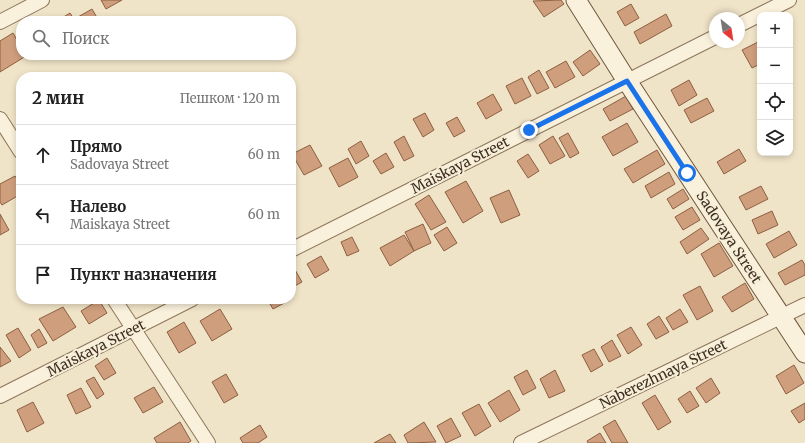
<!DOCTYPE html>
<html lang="ru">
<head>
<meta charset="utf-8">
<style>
	body { margin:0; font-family:Merriweather,serif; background:#f2f2f2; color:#222 }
	.controls { position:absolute; right:12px; top:12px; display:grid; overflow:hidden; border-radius:8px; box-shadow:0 2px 6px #0003 }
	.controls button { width:36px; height:36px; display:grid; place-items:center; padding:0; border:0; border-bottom:1px solid #e0e0e0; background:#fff; color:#222; font:20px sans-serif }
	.compass { position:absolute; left:709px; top:12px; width:36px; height:36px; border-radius:50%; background:#fff; box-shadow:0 2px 6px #0003; rotate:150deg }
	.stop { position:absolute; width:12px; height:12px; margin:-9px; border:3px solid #1a73e8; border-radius:50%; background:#fff }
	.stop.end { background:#1a73e8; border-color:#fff; box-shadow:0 1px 4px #0008 }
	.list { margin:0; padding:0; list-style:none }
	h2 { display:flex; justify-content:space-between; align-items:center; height:52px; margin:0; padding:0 16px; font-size:17px }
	h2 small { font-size:13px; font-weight:400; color:#767676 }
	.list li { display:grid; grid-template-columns:26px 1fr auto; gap:12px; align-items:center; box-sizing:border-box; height:60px; padding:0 16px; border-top:1px solid #e0e0e0 }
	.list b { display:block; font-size:15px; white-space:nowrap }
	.list p { margin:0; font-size:13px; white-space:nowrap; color:#767676 }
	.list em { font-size:13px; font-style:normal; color:#767676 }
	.icon { flex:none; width:22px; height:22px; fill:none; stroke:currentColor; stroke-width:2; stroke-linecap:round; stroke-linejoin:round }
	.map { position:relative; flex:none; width:805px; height:443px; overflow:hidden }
	.search { position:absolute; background:#fff; box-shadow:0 2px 6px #0003; left:16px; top:16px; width:280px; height:44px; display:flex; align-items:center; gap:10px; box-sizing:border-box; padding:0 14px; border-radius:16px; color:#767676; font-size:15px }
	.panel { position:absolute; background:#fff; box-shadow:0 2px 6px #0003; left:16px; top:72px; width:280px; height:232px; border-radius:16px }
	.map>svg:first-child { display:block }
</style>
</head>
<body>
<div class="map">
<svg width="805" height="443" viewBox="0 0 805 443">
	<rect width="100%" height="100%" fill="#f0e4c8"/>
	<path fill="#cf9f7d" stroke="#8d5f41" d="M101,0H122L106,9Z
		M561,0L564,4L544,17L533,1Z
		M631,4L639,18L625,26L617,12Z
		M92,9L99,21H80L78,17Z
		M70,13L75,21H57Z
		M666,14L672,26L640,44L634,32Z
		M13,33L21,47V55L26,56L0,72V41Z
		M760,41V64L752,68L742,50Z
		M590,50L600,64L583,76L573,62Z
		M566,61L575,77L555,88L546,72Z
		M539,70L549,88L537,94L528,77Z
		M522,78L531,96L515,104L506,86Z
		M689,80L697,95L679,106L671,90Z
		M493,94L502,110L486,119L477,103Z
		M626,96L633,109L610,121L603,109Z
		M707,98L714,111L691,123L684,110Z
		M425,113L434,130L423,137L413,119Z
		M457,117L465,131L454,137L446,123Z
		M627,123L638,142L613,156L602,137Z
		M568,133L579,153L570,158L559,138Z
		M404,136L414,156L404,161L394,142Z
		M553,136L565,156L550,164L539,145Z
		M361,141L369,156L356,164L348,149Z
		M310,145L322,166L304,175L292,154Z
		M739,149L746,161L724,174L717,162Z
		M657,150L665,164L633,183L624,169Z
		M386,153L394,167L381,174L373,161Z
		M528,154L539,171L528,178L517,161Z
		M348,158L358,177L339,187L329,168Z
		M669,172L675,184L651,198L645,186Z
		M15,176L21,186V194L2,205L0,202V184Z
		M466,181L483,211L463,223L445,192Z
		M761,186L768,199L746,210L739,197Z
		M683,189L689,199L673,209L667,199Z
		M509,190L520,215L501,223L490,198Z
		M429,195L446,222L431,230L415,204Z
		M692,207L700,220L683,230L675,217Z
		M772,211L778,225L758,234L752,220Z
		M0,214L9,230L0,235Z
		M423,224L431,243L414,251L405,232Z
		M447,227L457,243L444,251L434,235Z
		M701,228L709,239L687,254L680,242Z
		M789,231L797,245L774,258L766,244Z
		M404,235L414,251L390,266L380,248Z
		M352,237L359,251L347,256L341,242Z
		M719,243L733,266L714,277L701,254Z
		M321,256L329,270L315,278L307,264Z
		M802,260L805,265V275L785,285L778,273Z
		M294,268L302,282L291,288V270Z
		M745,283L754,299L732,312L722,297Z
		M700,286L713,311L697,320L683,295Z
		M267,299H290V300L273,309Z
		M99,300L107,313L89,324L81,311Z
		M63,307L76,327L53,341L39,319Z
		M220,309L232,329L212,341L200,321Z
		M680,309L688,322L673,330L666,318Z
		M659,316L669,332L656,339L647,324Z
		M184,322L196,343L179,353L167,332Z
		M631,327L642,345L628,354L617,335Z
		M18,328L31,350L19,358L6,335Z
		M39,329L47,343L38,348L31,335Z
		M612,340L621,356L609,362L601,347Z
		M0,347L11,361L0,367Z
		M594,349L603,365L591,372L582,355Z
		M107,358L116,373L104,380L95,366Z
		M794,365L804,383L786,394L776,376Z
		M527,370L536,388L523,395L514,377Z
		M555,370L565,391L549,398L540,379Z
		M226,374L238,395L224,403L212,382Z
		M94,377L104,394L97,399L86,381Z
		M711,378L720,393L706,403L696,388Z
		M154,387L163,402L143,413L134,398Z
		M81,388L91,407L76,414L67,395Z
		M509,390L520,410L500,422L488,403Z
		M690,391L699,406L687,413L678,399Z
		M655,395L671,422L658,430L642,403Z
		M33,402L44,423L27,432L17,410Z
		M805,403V419L799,423L791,411Z
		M479,404L491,426L475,436L462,413Z
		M451,418L461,436L446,443L437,426Z
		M615,420L628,443H612L603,427Z
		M180,422L191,441L188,443H157L154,438Z
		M424,422L436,442L408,443L404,435Z
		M260,425L267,437L258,443H243L240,438Z
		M600,433L606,443H588L587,441Z
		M390,434L396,443H374Z"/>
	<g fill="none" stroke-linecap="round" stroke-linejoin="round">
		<g stroke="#8d765c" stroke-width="16">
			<path id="street" d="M0,22L42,0
				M739,25L789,0
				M0,119L21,152
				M291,250L715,37
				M114,299L208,443
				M0,396L192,299
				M521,443L805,305"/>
		</g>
		<g stroke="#6f573f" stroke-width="21">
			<path id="secondary" d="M576,0L627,81L805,353"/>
		</g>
		<use href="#street" stroke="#faf1dc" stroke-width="14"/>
		<use href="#secondary" stroke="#faf1dc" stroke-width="19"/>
	</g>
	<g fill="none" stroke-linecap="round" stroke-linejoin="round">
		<path stroke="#1a73e8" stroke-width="5" d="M529,130L627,81L687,173"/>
	</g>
	<g text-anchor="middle" stroke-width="4" stroke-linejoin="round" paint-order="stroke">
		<g font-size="14" fill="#3d2e20" stroke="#f7eed8">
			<text transform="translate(460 165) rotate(-27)" y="5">Maiskaya Street</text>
			<text transform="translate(729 237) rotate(57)" y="5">Sadovaya Street</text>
			<text transform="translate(96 348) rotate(-27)" y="5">Maiskaya Street</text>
			<text transform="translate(663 374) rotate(-26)" y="5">Naberezhnaya Street</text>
		</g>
	</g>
</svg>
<div class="controls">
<button>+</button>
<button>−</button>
<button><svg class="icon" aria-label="locate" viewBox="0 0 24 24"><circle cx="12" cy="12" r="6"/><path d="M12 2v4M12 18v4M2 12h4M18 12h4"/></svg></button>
<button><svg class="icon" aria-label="layers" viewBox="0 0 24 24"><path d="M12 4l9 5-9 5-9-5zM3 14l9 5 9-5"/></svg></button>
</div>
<svg class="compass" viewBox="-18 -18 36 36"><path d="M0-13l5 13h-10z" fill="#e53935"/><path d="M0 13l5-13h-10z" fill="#767676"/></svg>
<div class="stop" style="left:687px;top:173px"></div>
<div class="stop end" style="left:529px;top:130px"></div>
<div class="search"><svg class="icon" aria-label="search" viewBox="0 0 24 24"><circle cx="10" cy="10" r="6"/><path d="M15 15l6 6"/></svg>Поиск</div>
<section class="panel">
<h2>2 мин<small>Пешком · 120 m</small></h2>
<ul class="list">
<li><svg class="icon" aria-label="ahead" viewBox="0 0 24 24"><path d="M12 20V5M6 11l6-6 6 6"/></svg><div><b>Прямо</b><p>Sadovaya Street</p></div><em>60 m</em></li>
<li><svg class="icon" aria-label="left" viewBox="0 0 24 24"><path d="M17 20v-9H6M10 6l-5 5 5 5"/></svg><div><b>Налево</b><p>Maiskaya Street</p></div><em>60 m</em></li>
<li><svg class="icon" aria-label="arrive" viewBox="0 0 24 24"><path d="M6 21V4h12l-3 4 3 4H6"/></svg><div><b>Пункт назначения</b></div></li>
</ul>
</section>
</div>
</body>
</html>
